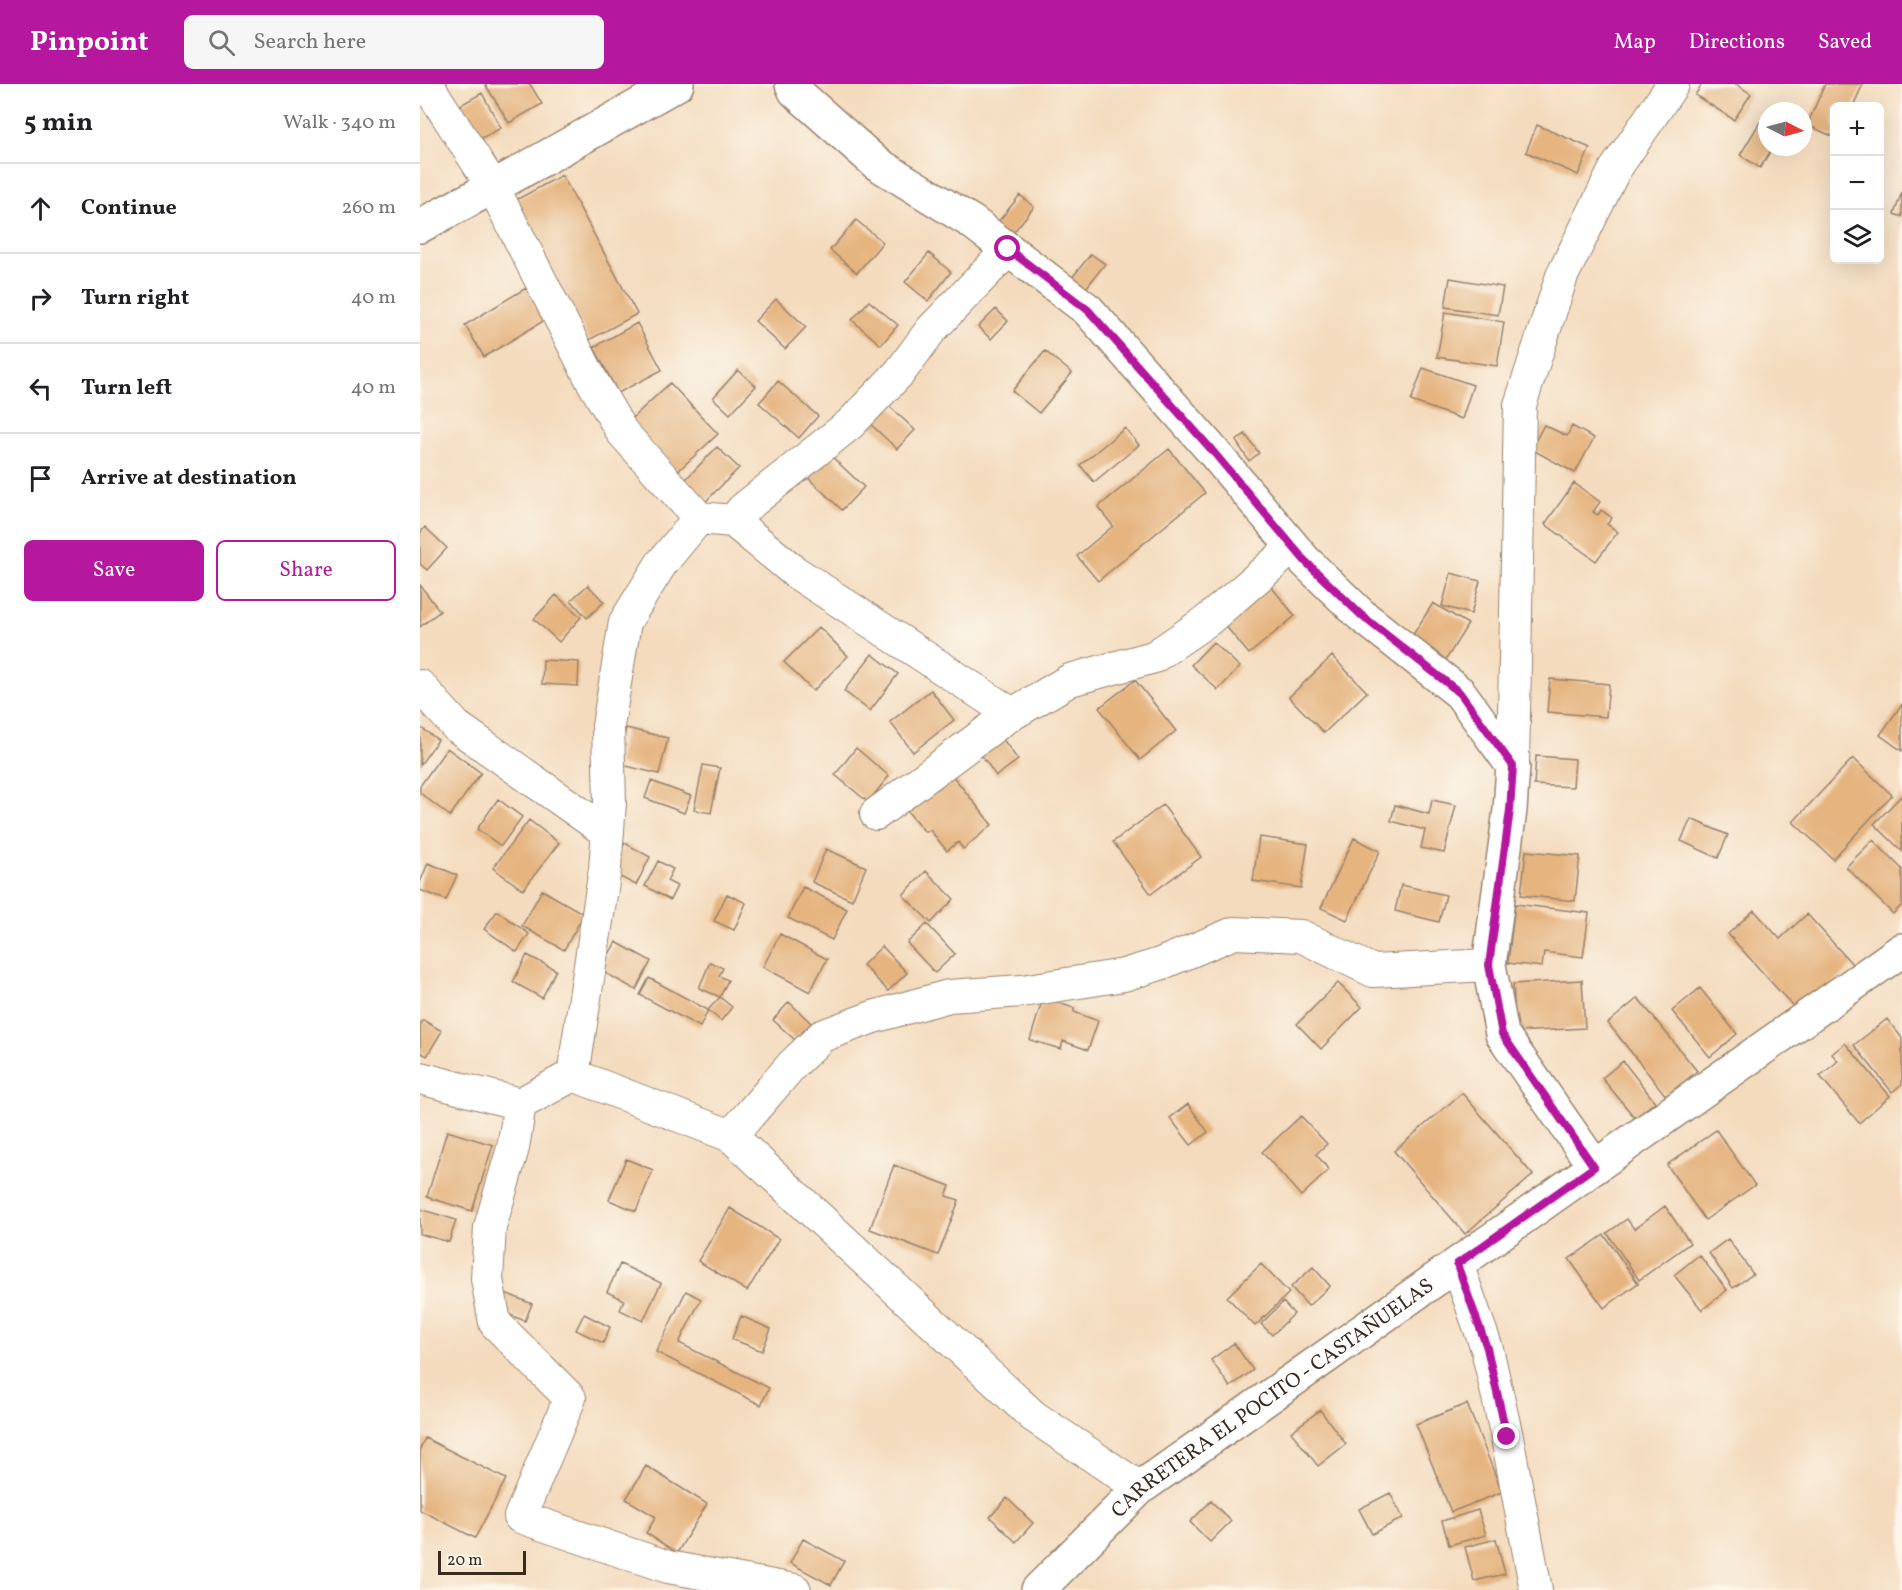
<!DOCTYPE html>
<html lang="en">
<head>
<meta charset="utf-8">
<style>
	body { margin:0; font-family:Vollkorn,serif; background:#f6f6f6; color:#202124 }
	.controls { position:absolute; right:18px; top:18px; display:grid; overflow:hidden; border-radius:9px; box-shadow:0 6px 24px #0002 }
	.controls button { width:54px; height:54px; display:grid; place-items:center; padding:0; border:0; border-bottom:2px solid #e0e0e0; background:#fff; color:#202124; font:30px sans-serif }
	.compass { position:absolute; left:1338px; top:18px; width:54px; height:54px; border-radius:50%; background:#fff; box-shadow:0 6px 24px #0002; rotate:96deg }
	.scale { position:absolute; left:18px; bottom:15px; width:88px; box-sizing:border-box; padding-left:6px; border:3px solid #3b2a1e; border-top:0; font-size:16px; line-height:21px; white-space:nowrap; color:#3b2a1e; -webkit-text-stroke:4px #fbf7ec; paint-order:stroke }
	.stop { position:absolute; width:18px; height:18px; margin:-14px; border:4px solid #b5179e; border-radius:50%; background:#fff }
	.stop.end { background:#b5179e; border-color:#fff; box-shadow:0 2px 6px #0008 }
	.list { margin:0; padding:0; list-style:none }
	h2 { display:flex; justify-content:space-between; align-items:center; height:78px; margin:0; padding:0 24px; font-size:26px }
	h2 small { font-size:20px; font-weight:400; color:#757577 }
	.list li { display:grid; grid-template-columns:39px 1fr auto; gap:18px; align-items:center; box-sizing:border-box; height:90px; padding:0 24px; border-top:2px solid #e0e0e0 }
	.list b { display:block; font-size:22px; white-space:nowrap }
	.list em { font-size:20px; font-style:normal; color:#757577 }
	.actions { display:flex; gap:12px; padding:18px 24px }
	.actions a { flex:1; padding:14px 0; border:2px solid #b5179e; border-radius:9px; text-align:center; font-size:21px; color:#b5179e }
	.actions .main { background:#b5179e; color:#fff }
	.icon { flex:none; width:33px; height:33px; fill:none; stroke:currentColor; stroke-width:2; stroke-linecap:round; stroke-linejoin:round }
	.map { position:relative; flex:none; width:1482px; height:1506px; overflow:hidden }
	header { display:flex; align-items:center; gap:36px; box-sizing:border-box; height:84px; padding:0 30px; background:#b5179e; color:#fff }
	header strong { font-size:28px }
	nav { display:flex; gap:33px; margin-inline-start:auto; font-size:21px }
	.search { width:420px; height:54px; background:#f6f6f6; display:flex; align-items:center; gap:15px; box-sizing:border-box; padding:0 21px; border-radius:9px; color:#757577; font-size:22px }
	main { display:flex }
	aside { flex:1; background:#fff }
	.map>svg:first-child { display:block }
</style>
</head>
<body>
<header>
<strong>Pinpoint</strong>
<div class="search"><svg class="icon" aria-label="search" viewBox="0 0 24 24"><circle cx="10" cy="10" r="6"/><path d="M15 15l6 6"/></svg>Search here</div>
<nav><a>Map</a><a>Directions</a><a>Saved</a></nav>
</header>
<main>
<aside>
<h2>5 min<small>Walk · 340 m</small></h2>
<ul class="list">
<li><svg class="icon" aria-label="ahead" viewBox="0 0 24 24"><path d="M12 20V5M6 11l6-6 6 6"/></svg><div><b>Continue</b></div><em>260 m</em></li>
<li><svg class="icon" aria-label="right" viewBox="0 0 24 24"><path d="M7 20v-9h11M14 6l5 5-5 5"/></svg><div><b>Turn right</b></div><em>40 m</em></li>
<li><svg class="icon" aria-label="left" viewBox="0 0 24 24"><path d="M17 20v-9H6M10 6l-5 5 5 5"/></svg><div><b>Turn left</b></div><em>40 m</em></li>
<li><svg class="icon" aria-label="arrive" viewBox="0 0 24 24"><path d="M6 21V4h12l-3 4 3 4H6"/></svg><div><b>Arrive at destination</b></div></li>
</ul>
<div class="actions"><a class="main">Save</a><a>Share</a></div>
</aside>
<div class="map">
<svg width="1482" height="1506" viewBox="0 0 1482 1506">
	<rect width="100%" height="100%" fill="#fbf7ec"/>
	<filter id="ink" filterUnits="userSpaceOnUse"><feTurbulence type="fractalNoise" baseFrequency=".0167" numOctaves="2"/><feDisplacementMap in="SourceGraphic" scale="12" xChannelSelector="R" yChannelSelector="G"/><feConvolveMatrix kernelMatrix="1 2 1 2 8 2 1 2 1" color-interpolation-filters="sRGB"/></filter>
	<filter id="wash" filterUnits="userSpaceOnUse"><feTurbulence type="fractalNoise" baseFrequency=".008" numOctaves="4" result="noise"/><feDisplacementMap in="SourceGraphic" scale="24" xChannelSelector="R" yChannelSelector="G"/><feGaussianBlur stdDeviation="1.35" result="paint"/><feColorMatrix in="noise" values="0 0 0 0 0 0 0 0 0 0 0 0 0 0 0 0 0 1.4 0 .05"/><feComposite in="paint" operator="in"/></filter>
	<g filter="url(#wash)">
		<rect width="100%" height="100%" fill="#f4dbbe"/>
		<g id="blocks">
			<path fill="#e5b47f" d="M65,0H110L122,20L89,39Z
				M1282,0H1316L1331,10L1314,36L1275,11Z
				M1405,0H1443L1433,22H1414V53L1387,41Z
				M62,9L81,44L56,57L37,23Z
				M1340,38L1347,43V63H1353L1340,84L1320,71Z
				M1117,41L1170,64L1158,91L1106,68Z
				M142,91L217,230L169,256L94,117Z
				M1482,108V133L1474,130Z
				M600,111L614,123L588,155L574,143Z
				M436,136L463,158L437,189L410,166Z
				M509,169L531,188L508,217L485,198Z
				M671,170L685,180L660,212L646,201Z
				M1030,194L1083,203L1078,231L1025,223Z
				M106,204L125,236L64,273L45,241Z
				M356,215L386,243L365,265L335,237Z
				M449,217L478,241L461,261L432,236Z
				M576,225L588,237L571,255L558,243Z
				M1025,228L1084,238L1077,282L1017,273Z
				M217,239L242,286L198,309L174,263Z
				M625,267L652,289L619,329L592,307Z
				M1003,284L1053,301L1042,335L991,317Z
				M318,286L336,302L310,330L293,314Z
				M358,297L398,332L379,354L339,319Z
				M250,299L298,350L257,388L210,336Z
				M464,317L495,346L477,365L446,336Z
				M1124,341L1147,352L1152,342L1174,354L1155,389L1111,365Z
				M705,344L719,361L674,398L660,381Z
				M825,350L839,369L829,377L816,357Z
				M297,363L319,384L283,420L262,399Z
				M749,365L785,409L678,497L657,472L693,442L678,423Z
				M409,370L444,403L422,426L387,393Z
				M1154,399L1180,418L1173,428L1178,431L1181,426L1192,434L1187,440L1198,448L1176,477L1125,440Z
				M5,443L27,464L7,486L0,480V449Z
				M1031,489L1060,497L1051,530L1022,522Z
				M845,495L875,532L829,570L799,534Z
				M0,501L20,527L0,543Z
				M168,501L184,518L167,534L151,516Z
				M136,511L161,533L139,558L114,535Z
				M1013,519L1048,540L1024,579L989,557Z
				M399,543L428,572L393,607L364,578Z
				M793,558L820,583L798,606L771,581Z
				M452,570L478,590L450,627L424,607Z
				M912,572L947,608L904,649L869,613Z
				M123,576L159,578L158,602L122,600Z
				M1130,595L1189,600L1186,633L1127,628Z
				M715,596L756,647L720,676L679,624Z
				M511,606L534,636L493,668L470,638Z
				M1482,620V667L1460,651Z
				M0,643L18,656L0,681Z
				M206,644L248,654L239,690L198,680Z
				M579,650L598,676L576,692L558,666Z
				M27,664L61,689L30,732L0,709V702Z
				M436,664L469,692L448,718L415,691Z
				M1116,672L1155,675L1153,703L1114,701Z
				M1433,674L1472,711L1413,775L1373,738Z
				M283,681L300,684L291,729L274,726Z
				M529,687L572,741L543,765L538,758L527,767L510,746L505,748L484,723Z
				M231,697L271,712L264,729L225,714Z
				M1482,711V767L1454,740Z
				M78,715L102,733L81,762L57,745Z
				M1012,716L1036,721L1024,769L1001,764L1005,746L971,737L975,721L1009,730Z
				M743,721L781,773L731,810L693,758Z
				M1271,735L1308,751L1298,774L1261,757Z
				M109,736L139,759L103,806L73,784Z
				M839,753L888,760L881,804L833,797Z
				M934,754L960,767L927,836L901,824Z
				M1453,756L1482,785V821L1473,830L1426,783Z
				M205,759L230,773L216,801L190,788Z
				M406,765L446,783L432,816L392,798Z
				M1106,767L1160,772L1155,817L1101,811Z
				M238,777L253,785L247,797L257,802L250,816L225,802Z
				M8,779L37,791L26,816L0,806V799Z
				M506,787L534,815L511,839L483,811Z
				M981,801L1026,811L1019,838L975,827Z
				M383,803L427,825L412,856L368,834Z
				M122,806L164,830L144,866L102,842Z
				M307,810L326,819L314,846L294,837Z
				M1095,820L1169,829L1163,873L1124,868L1122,883L1088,879Z
				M1334,826L1360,855L1387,830L1433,881L1380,930L1308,850Z
				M77,827L109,850L97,868L64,845Z
				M507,840L535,870L515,889L487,859Z
				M360,850L407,875L390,908L343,883Z
				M196,858L231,877L216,906L180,886Z
				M462,862L487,889L468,907L443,881Z
				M107,871L136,886L122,914L93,898Z
				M290,878L303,884L299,892L308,896L300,913L279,904Z
				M229,894L288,926L280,943L220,911Z
				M1162,896L1165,944L1096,948L1093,900Z
				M918,899L942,923L901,965L877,940Z
				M1280,904L1317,950L1290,973L1252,927Z
				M300,913L312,923L301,937L288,926Z
				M623,914L654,924V928L678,937L668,966L643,957L641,965L610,956Z
				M1218,914L1277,987L1246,1012L1188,939Z
				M369,918L391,939L375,956L353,936Z
				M1467,935L1482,954V1000L1472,1008L1434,961Z
				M3,936L22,947L7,972L0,968V941Z
				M1425,959L1470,1012L1439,1039L1400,992L1418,977L1412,970Z
				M1203,977L1235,1018L1215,1034L1182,994Z
				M1042,1009L1113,1091L1045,1150L974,1067Z
				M768,1020L788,1048L771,1061L750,1034Z
				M881,1032L907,1060L896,1070L909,1086L881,1112L842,1068Z
				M1296,1046L1335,1101L1285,1136L1247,1081Z
				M27,1047L73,1061L52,1127L7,1113Z
				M206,1075L233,1086L216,1127L189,1116Z
				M474,1081L530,1102L526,1112L539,1116L518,1171L450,1145Z
				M1245,1122L1270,1159L1219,1196L1187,1149L1207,1135L1214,1145Z
				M310,1124L359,1155L327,1207L278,1177Z
				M0,1125L36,1136L29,1158L0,1150Z
				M1184,1151L1218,1199L1184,1224L1149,1175Z
				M1308,1155L1333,1190L1313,1204L1289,1169Z
				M1279,1171L1307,1206L1282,1226L1254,1191Z
				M200,1180L241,1199L223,1237L200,1226L204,1216L187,1208Z
				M841,1180L869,1209L835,1242L807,1213Z
				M893,1183L910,1202L888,1222L871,1203Z
				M266,1207L281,1215L259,1259L349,1304L341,1321L236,1268Z
				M83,1208L112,1220L105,1237L76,1225Z
				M863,1218L874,1230L852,1251L841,1240Z
				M164,1230L190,1243L183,1259L156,1246Z
				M321,1232L351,1245L342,1267L312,1255Z
				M814,1259L833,1286L810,1303L791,1276Z
				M1047,1320L1082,1408L1031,1428L996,1340Z
				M900,1326L926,1360L898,1382L871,1348Z
				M5,1354L86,1395L55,1454L0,1426V1365Z
				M226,1382L287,1420L257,1469L226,1449L236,1433L206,1415Z
				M970,1409L983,1434L952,1450L939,1425Z
				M587,1414L613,1439L596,1458L570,1433Z
				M791,1417L811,1437L790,1458L770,1438Z
				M1058,1426L1066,1451L1029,1461L1022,1437Z
				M383,1455L424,1477L411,1501L370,1479Z
				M1076,1455L1085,1490L1054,1497L1045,1463Z"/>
		</g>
	</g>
	<g filter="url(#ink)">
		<use href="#blocks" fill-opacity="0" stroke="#98826e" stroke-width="1.5"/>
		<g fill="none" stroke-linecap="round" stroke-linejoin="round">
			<g stroke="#98826e" stroke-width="34">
				<path id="street" d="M7,0L73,103L171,295L202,348L279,434
					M588,166L511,246L480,288L430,340L323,425L313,437L375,488L592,630
					M0,602L36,642L188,749
					M1093,682L1100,321L1142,192L1194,87L1253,0
					M456,730L584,635L650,596L734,573L788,536L873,463
					M153,991L185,785L190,719L188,642L205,538L241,480L279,434L313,437
					M0,994L100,1020L153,991L311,1052L613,1332L720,1404
					M100,1020L93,1064L70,1143L67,1195L75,1239L150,1314L100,1433L248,1483L375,1506
					M311,1052L372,981L402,952L453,933L529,912L602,907L704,891L740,880L814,849L881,852L953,887L1069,881
					M1037,1180L1067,1265L1087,1353L1116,1506"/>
			</g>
			<g stroke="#98826e" stroke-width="36">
				<g id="secondary">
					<path d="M372,0L375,7L456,79L552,138L668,226L790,364L885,477L941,531L1040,609L1093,682L1090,726L1069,881L1082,950L1175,1083"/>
					<path d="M0,142L73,103L257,0"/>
					<path id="s1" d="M618,1506L720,1404L1482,866"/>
				</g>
			</g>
			<use href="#street" stroke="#fff" stroke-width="32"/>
			<use href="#secondary" stroke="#fff" stroke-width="33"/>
		</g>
	</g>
	<g fill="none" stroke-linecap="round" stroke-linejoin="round" filter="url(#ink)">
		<path stroke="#b5179e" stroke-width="8" d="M588,165L668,226L790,364L885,477L941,531L1040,609L1093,682L1090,726L1069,881L1082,950L1174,1083L1037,1180L1067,1264L1087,1353"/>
	</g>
	<g text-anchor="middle" stroke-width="5" stroke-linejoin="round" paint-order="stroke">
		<g font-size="21" fill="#3b2a1e" stroke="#fbf7ec">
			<text dy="7" stroke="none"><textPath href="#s1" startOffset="304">CARRETERA EL POCITO - CASTAÑUELAS</textPath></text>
		</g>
	</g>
</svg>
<div class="controls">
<button>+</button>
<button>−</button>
<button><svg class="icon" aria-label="layers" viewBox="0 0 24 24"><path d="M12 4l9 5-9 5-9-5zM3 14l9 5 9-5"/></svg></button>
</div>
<svg class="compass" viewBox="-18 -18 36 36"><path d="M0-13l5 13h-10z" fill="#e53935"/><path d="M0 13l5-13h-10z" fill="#757577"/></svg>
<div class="scale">20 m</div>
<div class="stop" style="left:588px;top:165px"></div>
<div class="stop end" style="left:1087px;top:1353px"></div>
</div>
</main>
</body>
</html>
